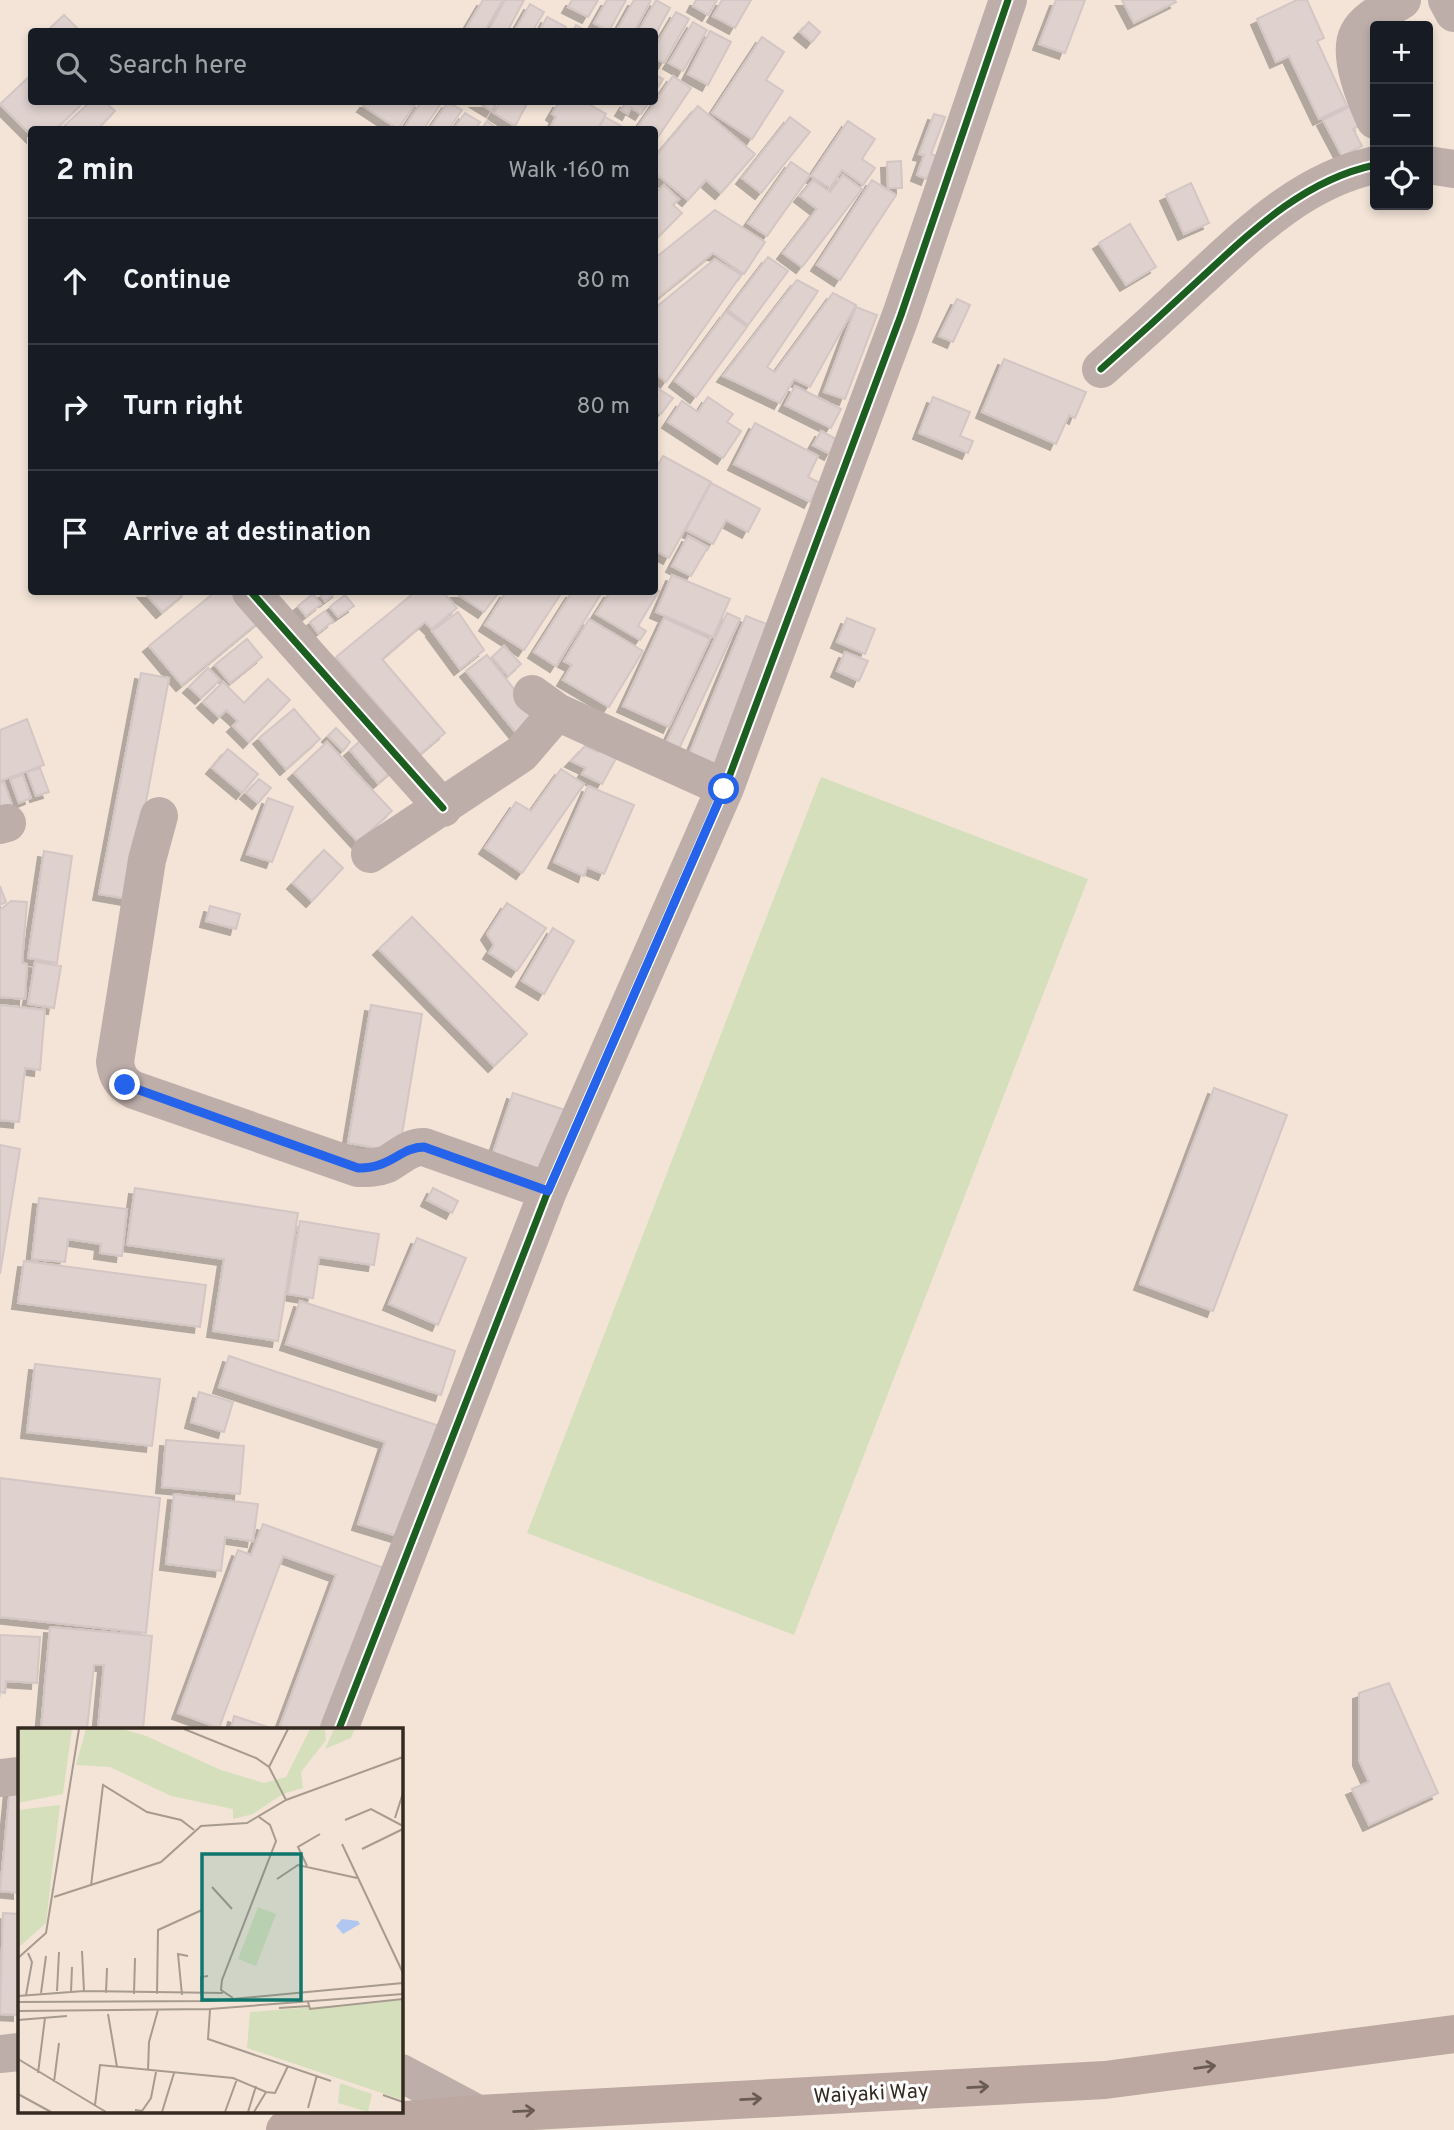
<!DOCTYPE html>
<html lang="en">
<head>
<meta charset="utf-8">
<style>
	body { margin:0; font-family:Overpass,sans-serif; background:#242831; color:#f1f3f6 }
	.controls { position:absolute; right:21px; top:21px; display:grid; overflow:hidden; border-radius:7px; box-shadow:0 4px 10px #0003 }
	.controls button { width:63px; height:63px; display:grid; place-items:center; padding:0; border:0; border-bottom:2px solid #363941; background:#171b24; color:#f1f3f6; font:35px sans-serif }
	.stop { position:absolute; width:21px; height:21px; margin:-16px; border:5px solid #2563eb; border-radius:50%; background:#fff }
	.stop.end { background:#2563eb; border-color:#fff; box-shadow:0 2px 7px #0008 }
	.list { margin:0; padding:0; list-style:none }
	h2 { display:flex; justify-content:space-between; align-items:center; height:91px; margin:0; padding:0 28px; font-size:30px }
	h2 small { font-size:23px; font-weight:400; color:#9ea1a6 }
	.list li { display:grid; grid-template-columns:46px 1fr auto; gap:21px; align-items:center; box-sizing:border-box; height:126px; padding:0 28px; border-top:2px solid #363941 }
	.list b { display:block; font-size:26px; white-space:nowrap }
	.list em { font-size:23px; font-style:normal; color:#9ea1a6 }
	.icon { flex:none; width:38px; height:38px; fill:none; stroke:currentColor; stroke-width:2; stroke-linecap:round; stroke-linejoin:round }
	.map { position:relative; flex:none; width:1454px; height:2130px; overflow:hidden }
	.search { position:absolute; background:#171b24; box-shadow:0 4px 10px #0003; left:28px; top:28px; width:630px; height:77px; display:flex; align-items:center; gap:18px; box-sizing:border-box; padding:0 24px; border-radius:7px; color:#9ea1a6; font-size:26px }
	.panel { position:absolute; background:#171b24; box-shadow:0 4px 10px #0003; left:28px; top:126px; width:630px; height:469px; border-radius:7px }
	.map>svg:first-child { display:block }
</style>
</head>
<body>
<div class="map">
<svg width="1454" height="2130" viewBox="0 0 1454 2130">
	<defs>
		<filter id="shadow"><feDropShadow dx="-6" dy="6" stdDeviation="0" flood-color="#0004"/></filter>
	</defs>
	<rect width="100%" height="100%" fill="#f3e4d7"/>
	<path fill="#d6dfbc" d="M821,777L1088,879L794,1635L527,1533Z"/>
	<path fill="#ded1ce" stroke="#d3c6c4" stroke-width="2" filter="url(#shadow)" d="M483,0H503L484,32H475L467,27Z
		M505,0H524L507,32H488Z
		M572,0H598L588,17L568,7Z
		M607,0H626L609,31L594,23Z
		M634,0H651L634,32H616Z
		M656,0L670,8L654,37V32H638Z
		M696,0H717L708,15L693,6Z
		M722,0H751L735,28L713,16Z
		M1056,0H1085L1065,53L1039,44Z
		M1122,0H1175L1176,2L1134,23Z
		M1297,0H1307L1324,38L1317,41L1347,106L1319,119L1289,56L1276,62L1257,19Z
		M530,4L544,12L532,32H514Z
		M676,12L689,19L664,63L654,58V49Z
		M64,15L81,32L47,31Z
		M547,17L566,27L563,32H539Z
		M693,22L707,30L683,71L669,63Z
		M809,22L820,32L812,42L800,32Z
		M576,25L588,32H572Z
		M710,31L731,42L708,85L688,74Z
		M762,37L784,52L766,80L783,91L752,139L712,113Z
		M32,74V102H84L55,130H32V136L0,104Z
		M654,74L663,79L654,93Z
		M673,76L691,88L656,140L654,130L638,127Z
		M90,102H105L115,111L97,130H70L65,125Z
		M366,102H417L398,129L363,106Z
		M421,102H442L423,130H403Z
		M448,102L462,110L448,130H429Z
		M477,102H497L492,111Z
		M500,102H528L515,126L494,113Z
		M559,102H585L606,114L597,130H549L556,117L552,114Z
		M626,102H649L641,114L631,108L628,114L621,110Z
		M698,106L755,154L721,193L706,180L688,200L654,172V158Z
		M1351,106L1361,125L1353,129L1362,146L1342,156L1323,120Z
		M465,113L480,122L475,130H453Z
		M934,114L945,117L931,154L936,156L927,179L917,175L924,155L919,154Z
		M605,117L621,126L619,130H598Z
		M790,117L810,132L761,193L742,178Z
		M487,121L499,130H481Z
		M848,121L875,139L862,159L875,168L863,185L842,170L830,188L811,176Z
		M901,161L902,188H888L887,162Z
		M791,162L810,175L767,236L748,223Z
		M843,175L862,189L802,267L783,253L817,209L800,196L813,180L830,192Z
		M872,180L896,195L840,280L817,265Z
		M1191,183L1209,223L1184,234L1166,195Z
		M664,185L679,199L673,205L682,213L658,237L654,233V195Z
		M715,210L765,242L744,274L713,253L654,301V259Z
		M1130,224L1156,267L1126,285L1099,243Z
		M768,257L788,271L748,325L728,310Z
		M715,259L741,275L666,382L654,372V309Z
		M797,280L818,291L767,367L775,372L833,293L856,305L810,387L794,379L780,403L723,376Z
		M957,299L970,305L953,342L939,336Z
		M856,307L877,315L845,399L824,392Z
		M726,312L747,327L696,397L675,381Z
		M1004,359L1086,392L1075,418L1069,415L1056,444L982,412Z
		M654,386L673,398L661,414L654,410Z
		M795,386L841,409L831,428L785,405Z
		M708,397L733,414L727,422L741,431L723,458L668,422L682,401L698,412Z
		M933,397L970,412L960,436L973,441L968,453L919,433Z
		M755,423L818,456L808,477L820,483L810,502L734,464Z
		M821,431L838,440L830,454L813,445Z
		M663,456L711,482L669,558L654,550V472Z
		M711,483L760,509L748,532L726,520L713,544L686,530Z
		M688,536L708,547L691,576L672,566Z
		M672,575L730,599L713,637L656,612Z
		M654,589L659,591L638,626L646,631L640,640L596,614L610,592H654Z
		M144,592H186L162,612Z
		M215,592H237L261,620L182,685L149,646Z
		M318,592H337L325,601Z
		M415,592H443L457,608L432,629L425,622L382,659L445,733L420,754L336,657Z
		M454,592H499L484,612Z
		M506,592H562L524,650L485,625Z
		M572,592H602L556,666L534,652Z
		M313,594L321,604L306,616L298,606Z
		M345,595L354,606L338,617L330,607Z
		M325,611L333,621L318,633L310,622Z
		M458,612L484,650L460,669L432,631Z
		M727,613L740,619L677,753L664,747Z
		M746,616L774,627L716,769L688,757Z
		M664,618L710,639L669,727L623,706Z
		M847,618L875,629L865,654L837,642Z
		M589,619L643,651L609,707L563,680L572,665L564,661Z
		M247,639L262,657L230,683L215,665Z
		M504,646L521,664L508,676L492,657Z
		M845,652L868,661L859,681L837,671Z
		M487,655L541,723L521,739L466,671Z
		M208,668L220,680L201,698L189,687Z
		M141,673L169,678L128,899L99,894Z
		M268,679L290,700L249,742L233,726L238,721L226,710L219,717L203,702L223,682L244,703Z
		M294,709L320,739L286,769L259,738Z
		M27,719L44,765L0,781V730Z
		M336,728L350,742L343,751L328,736Z
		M368,734L397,767L378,783L350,750Z
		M327,742L392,811L358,842L294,773Z
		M602,744L619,753L602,784L582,774L586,768L571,761L585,746L598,752Z
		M228,749L258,774L242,793L212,768Z
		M40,768L49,792L36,796L27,772Z
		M561,769L584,784L522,873L485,848L516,802L531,811Z
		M23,775L31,798L19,803L10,779Z
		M259,779L271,788L258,803L246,793Z
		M4,782L12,805L0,810V783Z
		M588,786L634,805L604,874L587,867L584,876L554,862Z
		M268,798L293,807L272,862L247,854Z
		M324,850L343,868L312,901L293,883Z
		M44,851L72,856L57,963L28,958Z
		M0,886L6,902L0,905Z
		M11,901L27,902L22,963L27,964L25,999L0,997V910Z
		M507,903L546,928L517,971L489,953L494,945L487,934Z
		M210,906L240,914L236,929L206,921Z
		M412,917L527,1034L494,1066L379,949Z
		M553,928L574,941L544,994L522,981Z
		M35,962L61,966L54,1008L28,1004Z
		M0,1005L45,1010L40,1070L25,1068L19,1122L0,1120Z
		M371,1005L422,1014L399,1152L348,1143Z
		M1214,1088L1287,1115L1213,1311L1140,1284Z
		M513,1093L571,1112L549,1176L492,1156Z
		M0,1145L20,1149L0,1274Z
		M135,1188L298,1213L278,1341L213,1331L224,1259L127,1245Z
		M433,1188L458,1201L452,1213L427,1200Z
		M39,1198L127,1209L122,1256L100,1253L101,1244L68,1239L65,1262L32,1259Z
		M300,1221L379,1234L374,1265L319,1257L313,1298L288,1294Z
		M417,1238L466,1258L438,1325L389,1304Z
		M24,1261L206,1285L200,1327L18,1303Z
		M300,1301L455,1351L441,1395L286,1344Z
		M229,1356L442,1427L404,1538L358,1524L385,1442L219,1387Z
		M35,1364L160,1379L152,1446L27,1432Z
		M199,1392L233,1402L224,1432L191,1422Z
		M166,1440L244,1446L240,1494L162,1487Z
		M0,1478L160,1498L146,1633L0,1617Z
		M174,1494L258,1504L253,1541L225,1537L221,1571L166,1564Z
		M263,1524L384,1568L324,1729H289L280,1726L336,1575L283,1556L219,1728L178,1713L238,1550L251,1555Z
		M50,1627L152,1636L143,1729H98L104,1665H94L87,1729H41Z
		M0,1635L40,1637L37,1683L6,1681L5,1693L0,1692Z
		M1389,1683L1438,1793L1369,1825L1352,1789L1369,1782L1359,1760V1693Z
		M234,1716L274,1729H231Z
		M10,1788L19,1789V1893L0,1891Z
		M3,1913L19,1914V2015L0,2014Z"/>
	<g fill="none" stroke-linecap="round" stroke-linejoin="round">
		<path stroke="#beaeaa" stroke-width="38" d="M1447,0L1454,13
			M1375,120C1366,100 1347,55 1358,34C1366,18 1388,9 1402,0
			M1428,165L1454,169
			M1101,369C1135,339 1168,309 1201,278C1252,231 1304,180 1375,165
			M251,592L443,808
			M532,694L557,712L725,788
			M159,816L147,860L115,1062C117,1076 121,1083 134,1090L358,1168C368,1168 377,1168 387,1164C400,1157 408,1147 424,1147L548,1191
			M0,825L7,823
			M370,854L521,754L557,712
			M339,1729L548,1191L725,788L901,315L1008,0
			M0,1778L19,1776
			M0,2054L19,2052
			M401,2073L478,2114"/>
		<path stroke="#bca8a1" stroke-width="38" d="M285,2130L478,2114L1105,2080L1454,2034"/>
		<g stroke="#fff" stroke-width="11">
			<path id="cycleway" d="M1101,369C1135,339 1168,309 1201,278C1252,231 1304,180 1375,165
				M251,592L443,808
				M339,1729L548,1191L725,788L901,315L1008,0"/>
		</g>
		<use href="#cycleway" stroke="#1b5e20" stroke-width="7"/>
	</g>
	<defs><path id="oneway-shaft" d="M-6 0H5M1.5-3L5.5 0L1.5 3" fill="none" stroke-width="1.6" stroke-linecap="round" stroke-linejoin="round" transform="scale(1.75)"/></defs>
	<g stroke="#6a5c54">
		<use href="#oneway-shaft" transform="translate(1205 2067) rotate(-7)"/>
		<use href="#oneway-shaft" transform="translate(978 2087) rotate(-3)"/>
		<use href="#oneway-shaft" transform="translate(751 2099) rotate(-3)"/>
		<use href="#oneway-shaft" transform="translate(524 2111) rotate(-3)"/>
	</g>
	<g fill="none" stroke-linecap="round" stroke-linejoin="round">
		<path stroke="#2563eb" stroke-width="9" d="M125,1085L358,1168C391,1169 400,1147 424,1147L548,1191L724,789"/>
	</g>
	<g text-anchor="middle" stroke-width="6" stroke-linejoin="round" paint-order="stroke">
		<g font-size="21" fill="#342a21" stroke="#fff">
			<text transform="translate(871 2093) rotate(-3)" y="7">Waiyaki Way</text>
		</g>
	</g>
	<g transform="translate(18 1728)">
		<rect width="385" height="385" fill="#f3e4d7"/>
		<path d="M0,1H54L45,66L0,75ZM68,1H105L128,8L203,42L246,55L268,49L292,1H307L308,12L283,44L285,60L265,66L235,86L215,91V81L153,68L92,39L58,37ZM316,1H337L333,10L307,21ZM42,77L28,195L0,220V82ZM240,179L258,186L238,238L220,231ZM385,272V372L229,320L232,284ZM322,355L354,366L350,384L320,375Z" fill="#d6dfbc"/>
		<path d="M324,191L340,193L342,196L325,206L318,198Z" fill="#b0c7f1"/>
		<path fill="none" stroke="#a79a8e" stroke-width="2" d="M166,1L238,30L251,39L268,72M251,39L270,1M377,90L385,65M327,92L353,81L385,98M324,116L385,245M344,121L385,101M289,138L280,119L302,106M259,151L280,137L339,150M73,158L85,57L129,84L163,92L176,102M194,159L214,181M36,169L143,134L183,98L229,95L268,72L385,29M64,223L66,263M0,230L28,205L61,1M39,263L41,224M53,264L54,239M23,265L28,228M88,265L89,240M116,266L117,230M139,266L140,202L184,182M8,267L14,234L10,225M164,267L160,226L170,228M183,267V249L190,248M0,268L66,263L205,265M215,270L203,262L204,252L258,113L252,97L241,89M0,274L194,273L385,255M290,274L292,281L385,271M261,280L291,278M192,282L190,311L313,353M0,283L192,281L385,266M90,286L99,339M0,292L49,288M0,331L88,384M130,343L131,314L140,282M20,345L27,290M36,354L41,315M0,366L33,384M365,367L385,374M77,377L82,337L215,350L248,364M290,380L299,347M117,382L124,383L133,370L138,344M144,384L156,345M207,384L219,351M230,384L238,358M236,384L248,364L257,365L270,338"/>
		<path fill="#0f766e" fill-opacity="0.15" stroke="#0f766e" stroke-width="3.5" d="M184,126H283V272H184Z"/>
		<rect width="385" height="385" fill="none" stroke="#342a21" stroke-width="3.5"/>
	</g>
</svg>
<div class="controls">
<button>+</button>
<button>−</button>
<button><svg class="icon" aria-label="locate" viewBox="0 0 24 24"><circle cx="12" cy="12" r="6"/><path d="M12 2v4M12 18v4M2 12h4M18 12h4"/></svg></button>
</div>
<div class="stop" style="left:724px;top:789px"></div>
<div class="stop end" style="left:125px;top:1085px"></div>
<div class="search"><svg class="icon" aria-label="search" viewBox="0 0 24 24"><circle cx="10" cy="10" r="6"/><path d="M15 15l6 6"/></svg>Search here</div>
<section class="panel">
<h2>2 min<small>Walk · 160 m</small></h2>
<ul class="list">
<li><svg class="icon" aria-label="ahead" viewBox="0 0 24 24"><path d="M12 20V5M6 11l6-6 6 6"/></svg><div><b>Continue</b></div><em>80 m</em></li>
<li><svg class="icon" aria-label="right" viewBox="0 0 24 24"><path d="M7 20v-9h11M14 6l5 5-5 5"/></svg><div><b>Turn right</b></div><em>80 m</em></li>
<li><svg class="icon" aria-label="arrive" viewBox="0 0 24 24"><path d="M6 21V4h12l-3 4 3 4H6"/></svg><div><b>Arrive at destination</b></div></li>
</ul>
</section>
</div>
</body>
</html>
